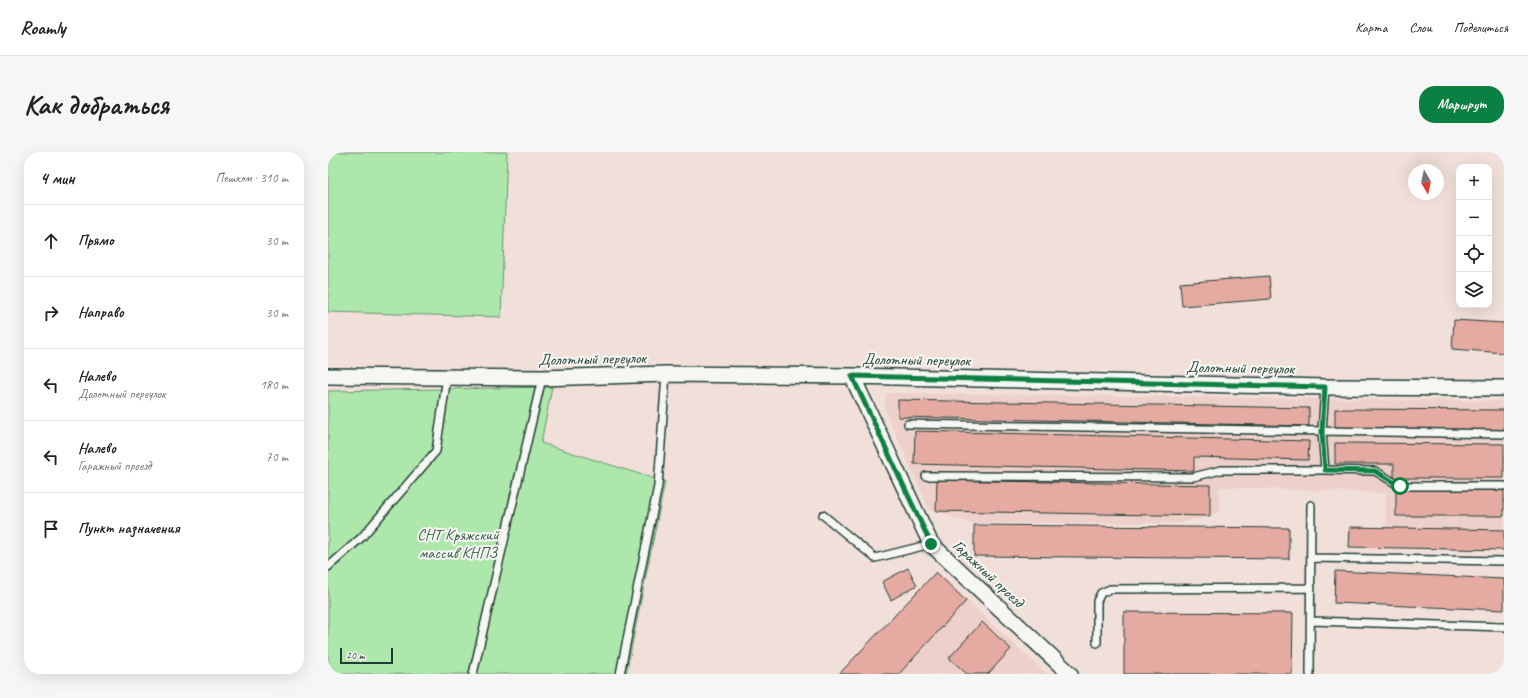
<!DOCTYPE html>
<html lang="ru">
<head>
<meta charset="utf-8">
<style>
	body { margin:0; font-family:Caveat,sans-serif; background:#f6f6f6; color:#202124 }
	.controls { position:absolute; right:12px; top:12px; display:grid; overflow:hidden; border-radius:8px; box-shadow:0 4px 16px #0002 }
	.controls button { width:36px; height:36px; display:grid; place-items:center; padding:0; border:0; border-bottom:1px solid #e0e0e0; background:#fff; color:#202124; font:20px sans-serif }
	.compass { position:absolute; left:1080px; top:12px; width:36px; height:36px; border-radius:50%; background:#fff; box-shadow:0 4px 16px #0002; rotate:171deg }
	.scale { position:absolute; left:12px; bottom:10px; width:53px; box-sizing:border-box; padding-left:4px; border:2px solid #1f3d34; border-top:0; font-size:11px; line-height:14px; white-space:nowrap; color:#1f3d34; -webkit-text-stroke:3px #f6f6f2; paint-order:stroke }
	.stop { position:absolute; width:12px; height:12px; margin:-9px; border:3px solid #0b8043; border-radius:50%; background:#fff }
	.stop.end { background:#0b8043; border-color:#fff; box-shadow:0 1px 4px #0008 }
	.list { margin:0; padding:0; list-style:none }
	h2 { display:flex; justify-content:space-between; align-items:center; height:52px; margin:0; padding:0 16px; font-size:17px }
	h2 small { font-size:13px; font-weight:400; color:#757577 }
	.list li { display:grid; grid-template-columns:26px 1fr auto; gap:12px; align-items:center; box-sizing:border-box; height:72px; padding:0 16px; border-top:1px solid #e0e0e0 }
	.list b { display:block; font-size:15px; white-space:nowrap }
	.list p { margin:0; font-size:13px; white-space:nowrap; color:#757577 }
	.list em { font-size:13px; font-style:normal; color:#757577 }
	.icon { flex:none; width:22px; height:22px; fill:none; stroke:currentColor; stroke-width:2; stroke-linecap:round; stroke-linejoin:round }
	.map { position:relative; flex:none; width:1176px; height:522px; overflow:hidden; border-radius:16px }
	header { display:flex; align-items:center; gap:24px; box-sizing:border-box; height:56px; padding:0 20px; background:#fff; border-bottom:1px solid #e0e0e0 }
	header strong { font-size:19px }
	nav { display:flex; gap:22px; margin-inline-start:auto; font-size:14px }
	.intro { display:flex; align-items:center; justify-content:space-between; box-sizing:border-box; height:96px; padding:0 24px }
	h1 { margin:0; font-size:28px }
	.button { padding:10px 18px; border-radius:16px; background:#0b8043; color:#fff; font-size:14px; font-weight:700 }
	main { display:flex; gap:24px; padding:0 24px }
	aside { flex:1; background:#fff; border-radius:16px; box-shadow:0 4px 16px #0002 }
	.map>svg:first-child { display:block }
</style>
</head>
<body>
<header>
<strong>Roamly</strong>
<nav><a>Карта</a><a>Слои</a><a>Поделиться</a></nav>
</header>
<div class="intro"><h1>Как добраться</h1><a class="button">Маршрут</a></div>
<main>
<aside>
<h2>4 мин<small>Пешком · 310 m</small></h2>
<ul class="list">
<li><svg class="icon" aria-label="ahead" viewBox="0 0 24 24"><path d="M12 20V5M6 11l6-6 6 6"/></svg><div><b>Прямо</b></div><em>30 m</em></li>
<li><svg class="icon" aria-label="right" viewBox="0 0 24 24"><path d="M7 20v-9h11M14 6l5 5-5 5"/></svg><div><b>Направо</b></div><em>30 m</em></li>
<li><svg class="icon" aria-label="left" viewBox="0 0 24 24"><path d="M17 20v-9H6M10 6l-5 5 5 5"/></svg><div><b>Налево</b><p>Долотный переулок</p></div><em>180 m</em></li>
<li><svg class="icon" aria-label="left" viewBox="0 0 24 24"><path d="M17 20v-9H6M10 6l-5 5 5 5"/></svg><div><b>Налево</b><p>Гаражный проезд</p></div><em>70 m</em></li>
<li><svg class="icon" aria-label="arrive" viewBox="0 0 24 24"><path d="M6 21V4h12l-3 4 3 4H6"/></svg><div><b>Пункт назначения</b></div></li>
</ul>
</aside>
<div class="map">
<svg width="1176" height="522" viewBox="0 0 1176 522">
	<rect width="100%" height="100%" fill="#f1e0da"/>
	<filter id="ink" filterUnits="userSpaceOnUse"><feTurbulence type="fractalNoise" baseFrequency=".025" numOctaves="2"/><feDisplacementMap in="SourceGraphic" scale="8" xChannelSelector="R" yChannelSelector="G"/><feConvolveMatrix kernelMatrix="1 2 1 2 8 2 1 2 1" color-interpolation-filters="sRGB"/></filter>
	<g filter="url(#ink)">
		<path fill="#edd0c9" d="M559,241L1176,249V380L1058,379V341L891,335L892,360L853,371H641L608,359H602L556,256Z
			M608,420L719,522H511Z"/>
		<path fill="#aee7ab" stroke="#669270" d="M0,0H179L173,165L0,160Z
			M224,235L213,291L337,330L298,522H0V239Z"/>
		<path fill="#e5aba2" stroke="#1f3d34" d="M941,124L943,147L854,154L852,131Z
			M1126,168L1176,171V201L1124,197Z
			M570,248L981,256V274L570,265Z
			M1007,257L1176,258V278L1007,277Z
			M587,279L981,289L980,308L866,305V319L586,312Z
			M1007,291L1176,292V326H1066V312H1007Z
			M609,328L882,333V364L608,359Z
			M1068,338H1176V364H1068Z
			M646,373L961,376V407L646,404Z
			M1022,375L1176,378V398L1021,395Z
			M580,416L589,433L563,448L554,430Z
			M1007,419L1176,427V458L1006,451Z
			M608,420L638,449L571,522H511Z
			M796,460L965,461L964,522H796Z
			M654,470L683,497L660,522H639L621,506Z"/>
		<g fill="none" stroke-linecap="round" stroke-linejoin="round">
			<g stroke="#1f3d34" stroke-width="10">
				<path id="service" d="M997,235L994,280L997,318L1047,319L1072,334H1176
					M580,272L1176,282
					M598,324L865,325L893,318H997
					M495,363L547,406L603,392
					M983,406L1176,409
					M0,415L34,385L108,299L119,225
					M983,469L1176,475
					M769,491V449L773,441L782,437L983,436
					M145,522L214,226
					M292,522L330,334L338,222
					M982,522L983,353"/>
			</g>
			<g stroke="#1f3d34" stroke-width="18">
				<path id="minor" d="M0,224L214,226L338,222L524,224L997,235L1176,236
					M524,224L603,392L742,522"/>
			</g>
			<use href="#service" stroke="#f6f6f2" stroke-width="7"/>
			<use href="#minor" stroke="#f6f6f2" stroke-width="15"/>
		</g>
	</g>
	<g fill="none" stroke-linecap="round" stroke-linejoin="round" filter="url(#ink)">
		<path stroke="#0b8043" stroke-width="5" d="M603,392L524,224L997,235L994,280L997,318L1047,319L1072,334"/>
	</g>
	<g text-anchor="middle" stroke-width="4" stroke-linejoin="round" paint-order="stroke">
		<g font-size="16" fill="#1f3d34" stroke="#f6f6f2">
			<text transform="translate(264 206) rotate(-1)" y="6">Долотный переулок</text>
			<text transform="translate(588 207) rotate(1)" y="6">Долотный переулок</text>
			<text transform="translate(912 215) rotate(1)" y="6">Долотный переулок</text>
			<text transform="translate(661 421) rotate(43)" y="6">Гаражный проезд</text>
		</g>
		<g font-size="16" fill="#3c5f4c" stroke="#f6f6f2">
			<text x="130" y="388">СНТ Кряжский<tspan x="130" dy="18">массив КНПЗ</tspan></text>
		</g>
	</g>
</svg>
<div class="controls">
<button>+</button>
<button>−</button>
<button><svg class="icon" aria-label="locate" viewBox="0 0 24 24"><circle cx="12" cy="12" r="6"/><path d="M12 2v4M12 18v4M2 12h4M18 12h4"/></svg></button>
<button><svg class="icon" aria-label="layers" viewBox="0 0 24 24"><path d="M12 4l9 5-9 5-9-5zM3 14l9 5 9-5"/></svg></button>
</div>
<svg class="compass" viewBox="-18 -18 36 36"><path d="M0-13l5 13h-10z" fill="#e53935"/><path d="M0 13l5-13h-10z" fill="#757577"/></svg>
<div class="scale">20 m</div>
<div class="stop" style="left:1072px;top:334px"></div>
<div class="stop end" style="left:603px;top:392px"></div>
</div>
</main>
</body>
</html>
